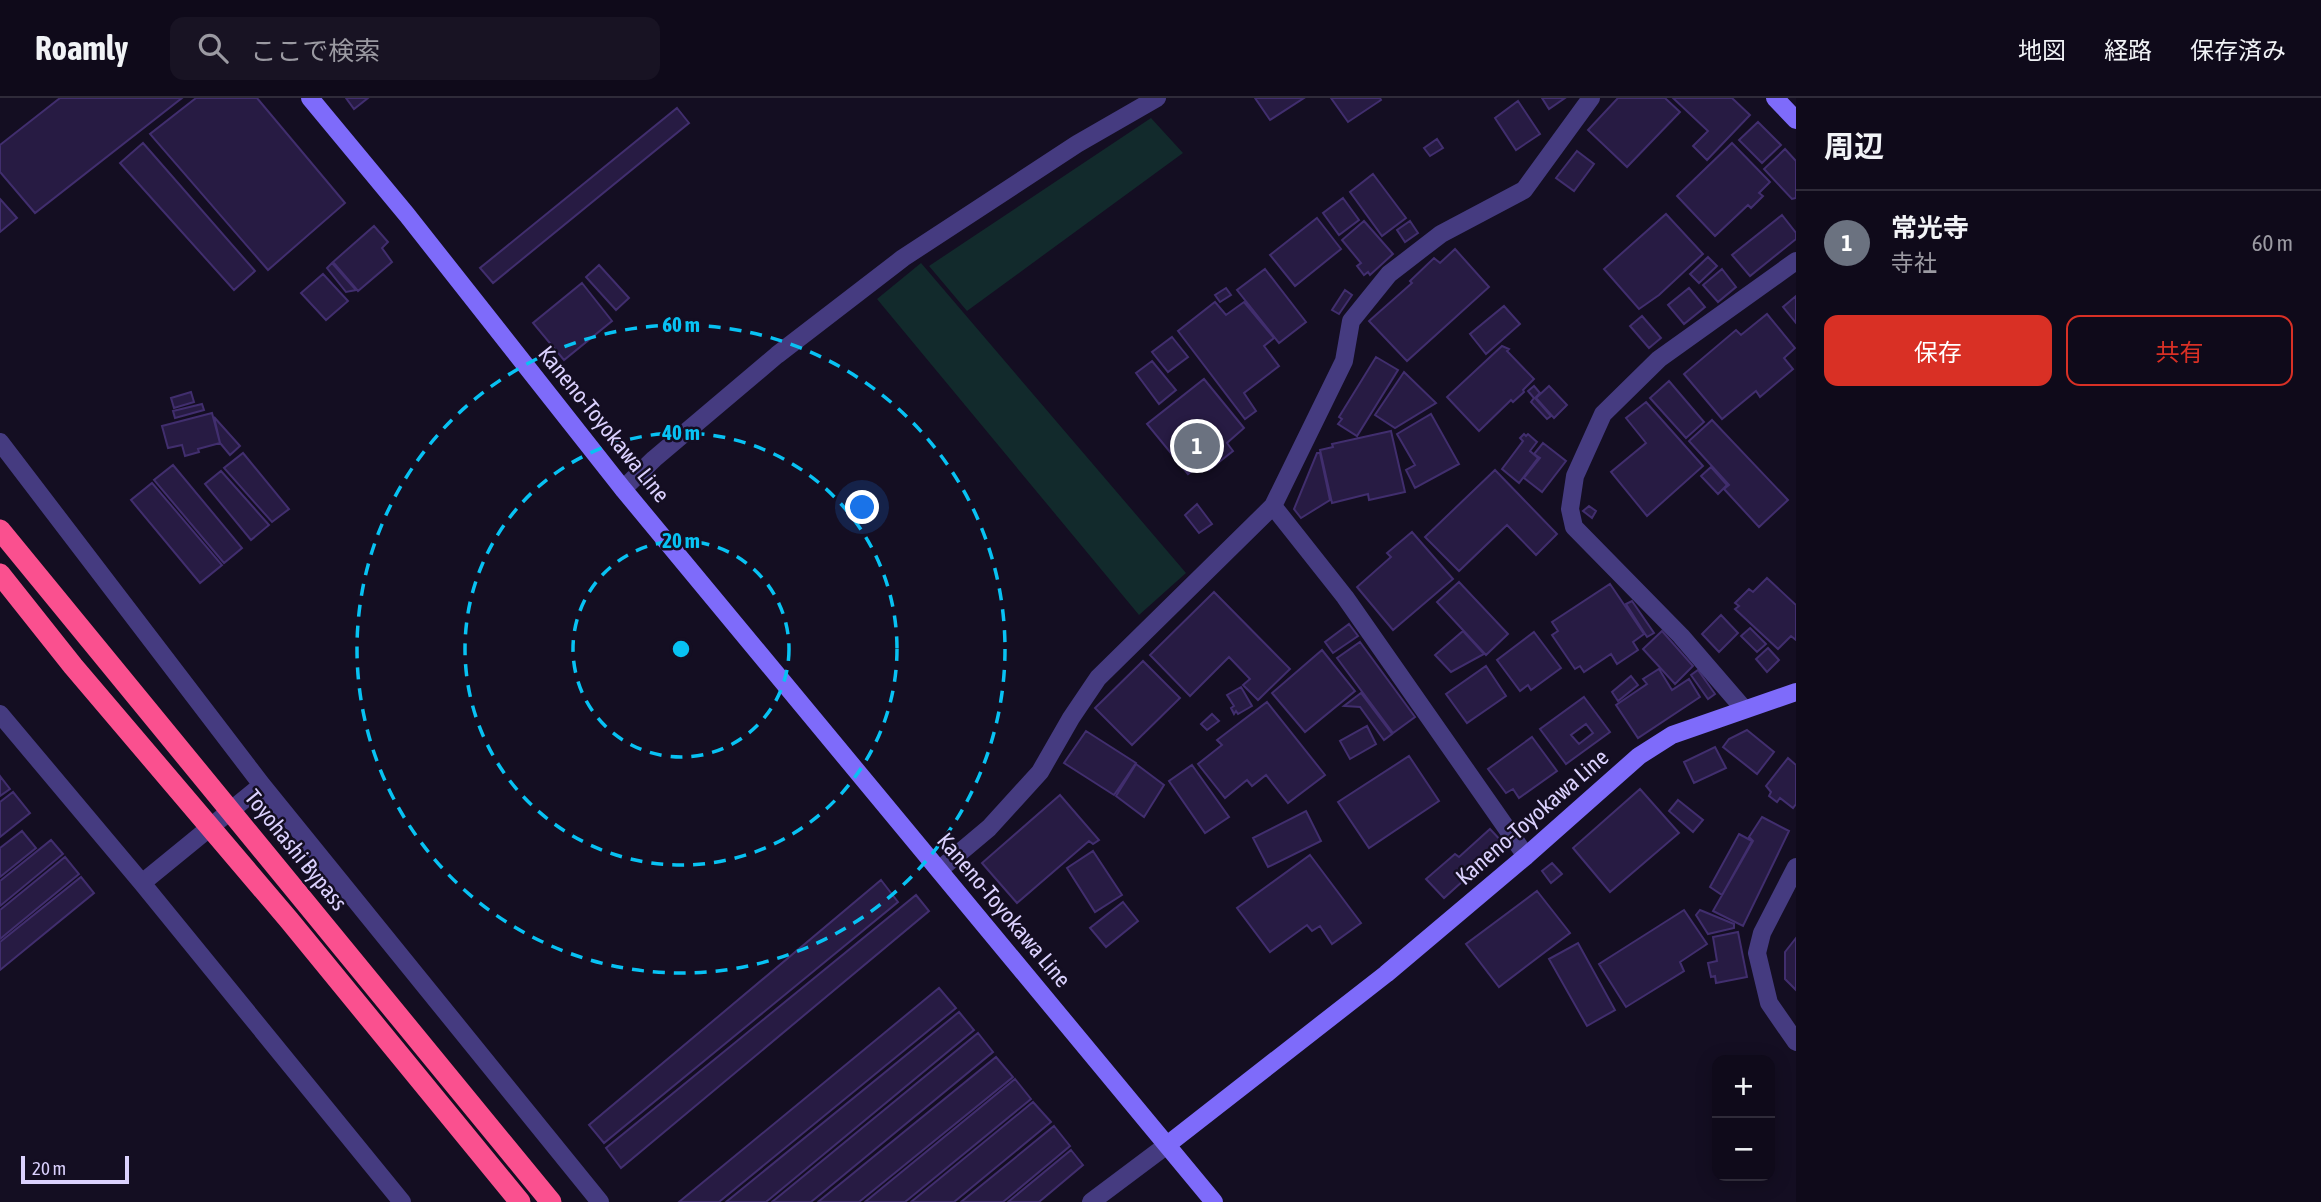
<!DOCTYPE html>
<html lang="ja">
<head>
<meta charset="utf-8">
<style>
	body { margin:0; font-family:"Asap Condensed","Noto Sans JP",sans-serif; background:#181323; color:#f1f3f6 }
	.controls { position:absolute; right:21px; bottom:21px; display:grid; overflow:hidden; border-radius:14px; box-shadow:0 4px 18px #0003 }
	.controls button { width:63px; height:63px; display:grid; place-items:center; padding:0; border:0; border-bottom:2px solid #2f2b39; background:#0f0a1a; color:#f1f3f6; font:35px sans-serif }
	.scale { position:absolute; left:21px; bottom:18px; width:108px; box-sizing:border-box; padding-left:7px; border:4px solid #dbd1fe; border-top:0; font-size:19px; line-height:24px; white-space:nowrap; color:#dbd1fe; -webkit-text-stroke:5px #140e22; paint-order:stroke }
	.you { position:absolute; left:863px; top:410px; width:24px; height:24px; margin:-18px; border:5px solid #fff; border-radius:50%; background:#1a73e8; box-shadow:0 0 0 10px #1a73e833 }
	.badge { display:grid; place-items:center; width:46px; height:46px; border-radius:50%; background:#d93025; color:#fff; font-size:23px; font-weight:700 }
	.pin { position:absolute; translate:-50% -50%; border:4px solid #fff; box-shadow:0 2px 7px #0006 }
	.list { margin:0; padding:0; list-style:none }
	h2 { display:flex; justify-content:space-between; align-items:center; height:91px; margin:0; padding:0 28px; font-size:30px }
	h2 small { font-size:23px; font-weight:400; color:#9b9aa2 }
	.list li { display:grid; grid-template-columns:46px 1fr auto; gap:21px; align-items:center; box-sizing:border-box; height:105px; padding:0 28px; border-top:2px solid #2f2b39 }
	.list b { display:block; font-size:26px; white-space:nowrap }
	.list p { margin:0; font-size:23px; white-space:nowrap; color:#9b9aa2 }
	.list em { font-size:23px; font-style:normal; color:#9b9aa2 }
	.actions { display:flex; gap:14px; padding:21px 28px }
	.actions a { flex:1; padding:16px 0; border:2px solid #d93025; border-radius:14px; text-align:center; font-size:24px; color:#d93025 }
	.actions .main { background:#d93025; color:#fff }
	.icon { flex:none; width:38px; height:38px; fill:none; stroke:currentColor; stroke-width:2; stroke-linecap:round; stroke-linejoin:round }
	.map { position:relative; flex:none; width:1796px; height:1104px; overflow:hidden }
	header { display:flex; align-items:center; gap:42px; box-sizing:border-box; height:98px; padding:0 35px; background:#0f0a1a; border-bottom:2px solid #2f2b39 }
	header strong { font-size:33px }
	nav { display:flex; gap:38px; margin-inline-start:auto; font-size:24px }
	.search { width:490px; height:63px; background:#181323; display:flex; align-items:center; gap:18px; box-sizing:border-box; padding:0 24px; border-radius:14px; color:#9b9aa2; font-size:26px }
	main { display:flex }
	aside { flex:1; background:#0f0a1a }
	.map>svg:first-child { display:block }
</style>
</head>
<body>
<header>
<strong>Roamly</strong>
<div class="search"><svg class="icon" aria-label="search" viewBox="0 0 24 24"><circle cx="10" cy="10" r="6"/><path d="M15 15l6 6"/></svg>ここで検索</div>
<nav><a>地図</a><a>経路</a><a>保存済み</a></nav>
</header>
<main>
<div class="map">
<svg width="1796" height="1104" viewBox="0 0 1796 1104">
	<rect width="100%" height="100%" fill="#140e22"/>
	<path fill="#122a2c" d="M1151,20L1183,55L967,213L929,168Z
		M921,165L1186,475L1139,517L877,201Z"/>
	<path fill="#271b43" stroke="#412e6e" stroke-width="2" fill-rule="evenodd" d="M60,0H182L35,115L0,74V47Z
		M196,0H257L345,105L268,172L150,36Z
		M346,0H368L354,11Z
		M1255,0H1304L1270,22Z
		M1331,0H1380L1381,2L1348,24Z
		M1542,0H1565L1549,11Z
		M1618,0H1665L1680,14L1627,69L1588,32Z
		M1673,0H1732L1750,17L1707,62L1693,48L1708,33Z
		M1518,3L1540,36L1516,52L1495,20Z
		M677,10L689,25L493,185L480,170Z
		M1758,24L1781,47L1762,65L1739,42Z
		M1437,41L1443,50L1430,58L1424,50Z
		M143,45L255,173L234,192L120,65Z
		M1732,45L1770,84L1759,95L1763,98L1751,110L1748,107L1715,138L1677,98Z
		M1785,51L1796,63V100L1792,101L1764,71Z
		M1577,53L1594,66L1574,93L1556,80Z
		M1373,76L1406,120L1382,138L1350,94Z
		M1343,100L1359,122L1339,137L1323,115Z
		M0,101L17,120L0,134Z
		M1666,116L1703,156L1659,197L1639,211L1604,171Z
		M1782,117L1796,135V141L1750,178L1732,157Z
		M1317,120L1341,151L1295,188L1270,157Z
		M1364,123L1393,156L1370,177L1368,174L1364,177L1357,168L1361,165L1342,142Z
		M1410,123L1418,135L1405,144L1397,132Z
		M374,128L388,144L382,150L392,164L358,193L333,164Z
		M1455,151L1489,189L1407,263L1369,223L1412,185L1410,183L1434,160L1440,165Z
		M1708,159L1717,168L1699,185L1690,176Z
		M332,165L356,192L346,194L327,170Z
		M599,167L629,200L616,212L586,179Z
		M1265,171L1306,224L1279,245L1237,192Z
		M1722,171L1736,189L1718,204L1703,187Z
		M323,176L348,203L326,222L301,195Z
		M582,185L612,223L564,262L533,225Z
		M1226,190L1231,197L1220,204L1215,197Z
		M1689,190L1705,209L1684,226L1668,207Z
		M1345,192L1352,197L1339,216L1332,212Z
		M1796,198V225L1783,209Z
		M1215,204L1226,217L1244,204L1274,240L1264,248L1279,268L1244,295L1256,313L1245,321L1178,233Z
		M1504,208L1520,226L1486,256L1470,236Z
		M1767,216L1795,250L1784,260L1793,271L1760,299L1756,293L1722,321L1684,276L1736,232L1741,237Z
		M1642,218L1661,240L1649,250L1630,228Z
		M1172,239L1188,259L1168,274L1152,254Z
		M1502,248L1509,251L1507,253L1534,281L1523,292L1524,294L1513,304L1511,302L1479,333L1447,299Z
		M1376,259L1398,272L1357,338L1338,326L1342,321L1339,319Z
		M1152,263L1176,292L1159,306L1136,275Z
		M1404,274L1436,305L1395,330L1375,317Z
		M1204,281L1244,330L1227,345L1233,353L1209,372L1202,365L1188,376L1147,326Z
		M1669,283L1704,324L1686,340L1650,300Z
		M1534,288L1540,295L1535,300L1551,318L1547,321L1531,304L1534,300L1528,293Z
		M1549,288L1567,307L1554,320L1536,300Z
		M191,294L194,304L174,310L171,300Z
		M1646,304L1703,368L1647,418L1611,374L1646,345L1626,320Z
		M202,306L204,312L175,320L173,313Z
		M212,315L220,345L198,351L199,354L185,358L182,347L168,350L162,328Z
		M1431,316L1459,366L1415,390L1406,372L1415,367L1397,336Z
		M214,319L240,348L230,357L220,345Z
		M1712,322L1788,402L1759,429L1724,391L1729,387L1689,343Z
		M1391,333L1405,394L1369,402L1368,396L1332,405L1320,352L1333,349L1332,346Z
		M1524,336L1526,338L1528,336L1537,344L1530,353L1538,360L1519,385L1502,371L1523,343L1520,340Z
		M1543,345L1566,363L1542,394L1524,380L1540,360L1534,356Z
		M243,355L289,411L272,424L224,370Z
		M1317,355H1320L1330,402L1301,420L1294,411Z
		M173,367L242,450L224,465L154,382Z
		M1711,369L1727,387L1718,396L1701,378Z
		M1495,372L1557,436L1536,457L1507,427L1459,473L1425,439Z
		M221,373L269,427L251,442L205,386Z
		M152,385L222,467L200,485L131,402Z
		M1197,406L1212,426L1199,435L1185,417Z
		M1589,408L1596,413L1592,420L1583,413Z
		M1412,434L1453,481L1393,532L1357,489L1391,459L1387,455Z
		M1767,480L1796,507V542L1791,538L1778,551L1735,511L1739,508L1735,505L1749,491L1753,494Z
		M1459,484L1508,536L1486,557L1437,504Z
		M1610,486L1644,536L1633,544L1638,552L1617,566L1611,556L1584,574L1580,568L1575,571L1552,537L1558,533L1552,524Z
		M1214,494L1290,571L1258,602L1243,587L1250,581L1229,559L1190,598L1150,557Z
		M1632,503L1654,535L1647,539L1626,506Z
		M1721,517L1738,535L1719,554L1702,536Z
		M1349,526L1358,538L1333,555L1325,544Z
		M1750,530L1766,546L1757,554L1741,538Z
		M1463,533L1484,556L1451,574L1435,557Z
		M1662,533L1693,568L1675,586L1643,551Z
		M1534,534L1561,570L1531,592L1528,587L1520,593L1497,562Z
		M1360,544L1415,619L1393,635L1337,560Z
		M1768,550L1779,562L1767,574L1756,561Z
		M1322,552L1355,593L1305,634L1272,595Z
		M1143,563L1180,600L1132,647L1095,610Z
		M1486,568L1506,598L1467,625L1446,596Z
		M1659,571L1672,592L1689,581L1700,599L1638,640L1616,607L1647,586L1643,581Z
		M1698,572L1715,596L1708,601L1691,577Z
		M1631,578L1638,587L1618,603L1612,594Z
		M1241,589L1252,608L1238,616L1236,613L1234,616L1231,610L1234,608L1227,597Z
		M1361,595L1392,636L1384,642L1360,609L1344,608Z
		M1584,599L1610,634L1566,666L1540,631ZM1586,626L1593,635L1579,646L1571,637Z
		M1267,604L1325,677L1288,705L1266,677L1252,688L1247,682L1225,700L1198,666L1222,647L1217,642Z
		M1212,616L1219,623L1207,632L1201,626Z
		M1367,628L1376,646L1350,661L1340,643Z
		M1747,632L1774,654L1757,676L1723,649L1729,641Z
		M1086,633L1136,665L1114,697L1064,665Z
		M1532,639L1557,673L1519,700L1513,691L1506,695L1488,671Z
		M1715,649L1726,670L1694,685L1684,664Z
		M1409,658L1439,703L1369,750L1338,704Z
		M1788,660L1796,667V706L1793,710L1780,700L1777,704L1769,698L1771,694L1766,688Z
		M1136,666L1164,687L1144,719L1116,698Z
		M1192,667L1229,719L1205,735L1169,683Z
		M0,678L10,691L0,698Z
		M1640,691L1679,735L1610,794L1573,750Z
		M13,694L30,715L0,739V704Z
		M1060,697L1099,742L1093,746L1089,743L1017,805L982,765Z
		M1678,702L1703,722L1693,734L1669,713Z
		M1306,713L1321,743L1268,769L1253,740Z
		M1762,719L1789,733L1743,828L1713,813L1753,743L1749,739Z
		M1490,731L1504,746L1444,800L1426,781L1455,756L1459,759Z
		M22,733L36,750L0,779V750Z
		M1739,736L1752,743L1722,797L1710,789Z
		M51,742L63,756L0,808V783Z
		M1093,753L1122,797L1095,814L1067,770Z
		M1310,757L1361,825L1332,846L1320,828L1312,833L1307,827L1270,854L1237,810Z
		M65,759L79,776L0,841V812Z
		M1552,765L1562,776L1551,785L1542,773Z
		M81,779L94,795L0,872V844Z
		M881,782L898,804L604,1045L589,1027Z
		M1537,793L1570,835L1499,889L1466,846Z
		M916,797L929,813L621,1070L606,1050Z
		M1123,804L1138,823L1106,849L1090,830Z
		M1684,812L1707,846L1680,864L1684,873L1626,909L1599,866Z
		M1700,812L1734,826V830L1708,836L1696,817Z
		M1738,834L1747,879L1716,885L1715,878L1711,879L1708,865L1717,863L1713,839Z
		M1796,840V892L1785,881V854Z
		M1578,845L1615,912L1587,928L1549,861Z
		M939,890L956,910L719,1104H679Z
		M959,914L974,932L766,1104H726Z
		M978,935L993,954L811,1104H772Z
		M996,959L1013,979L859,1104H818Z
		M1015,981L1031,1001L905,1104H865Z
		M1033,1004L1051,1024L954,1104H911Z
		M1054,1028L1070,1048L1003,1104H961Z
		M1071,1052L1083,1067L1039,1104H1008Z"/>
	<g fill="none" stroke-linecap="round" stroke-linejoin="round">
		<path stroke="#453b80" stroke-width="18" d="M0,344L262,687L600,1104
			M623,391L654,361L777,257L903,160L1077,46L1157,0
			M1273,408L1345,499L1526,758
			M1744,611L1681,538L1574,429L1570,411L1575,378L1603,316L1659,261L1796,163
			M0,616L142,785L402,1104
			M1796,769L1762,835L1757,855L1769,905L1796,944
			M939,772L989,730L1040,674L1071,620L1098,580L1273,408L1344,263L1351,223L1389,176L1441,136L1524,92L1591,0
			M142,785L262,687
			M1091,1104L1167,1047"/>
		<path stroke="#7e6bfa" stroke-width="18" d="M310,0L407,117L623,391L1214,1104
			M1775,0L1796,22
			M1167,1047L1386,876L1526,758L1639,658L1672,637L1796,594"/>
		<path stroke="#fa508f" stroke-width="21" d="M0,432L551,1104
			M0,476L73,568L289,822L520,1104"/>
	</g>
	<g fill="none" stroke="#08c2f3" stroke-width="3.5" stroke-dasharray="12 9">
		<circle cx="681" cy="551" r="108"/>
		<circle cx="681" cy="551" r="216"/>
		<circle cx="681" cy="551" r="324"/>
	</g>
	<g text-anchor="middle" stroke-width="5" stroke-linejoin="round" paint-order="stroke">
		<g font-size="23" fill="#dbd1fe" stroke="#140e22">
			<text transform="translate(604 326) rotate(51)" y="8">Kaneno-Toyokawa Line</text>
			<text transform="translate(1532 719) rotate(-41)" y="8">Kaneno-Toyokawa Line</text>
			<text transform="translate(296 752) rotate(51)" y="8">Toyohashi Bypass</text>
			<text transform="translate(1004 812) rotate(50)" y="8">Kaneno-Toyokawa Line</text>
		</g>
	</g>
	<circle cx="681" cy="551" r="10" fill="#08c2f3" stroke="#140e22" stroke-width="3.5"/>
	<g font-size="21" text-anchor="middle" font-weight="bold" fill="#08c2f3" stroke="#140e22" stroke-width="5" stroke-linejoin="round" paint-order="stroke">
		<text x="681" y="234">60 m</text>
		<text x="681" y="342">40 m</text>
		<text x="681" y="450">20 m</text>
	</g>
</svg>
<div class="controls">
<button>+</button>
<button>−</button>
</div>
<div class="scale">20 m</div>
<div class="you"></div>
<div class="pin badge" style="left:1197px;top:348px;background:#6b7280">1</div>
</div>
<aside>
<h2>周辺<small></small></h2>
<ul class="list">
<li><span class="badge" style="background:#6b7280">1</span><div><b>常光寺</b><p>寺社</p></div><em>60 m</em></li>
</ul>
<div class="actions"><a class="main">保存</a><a>共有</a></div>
</aside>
</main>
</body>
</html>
